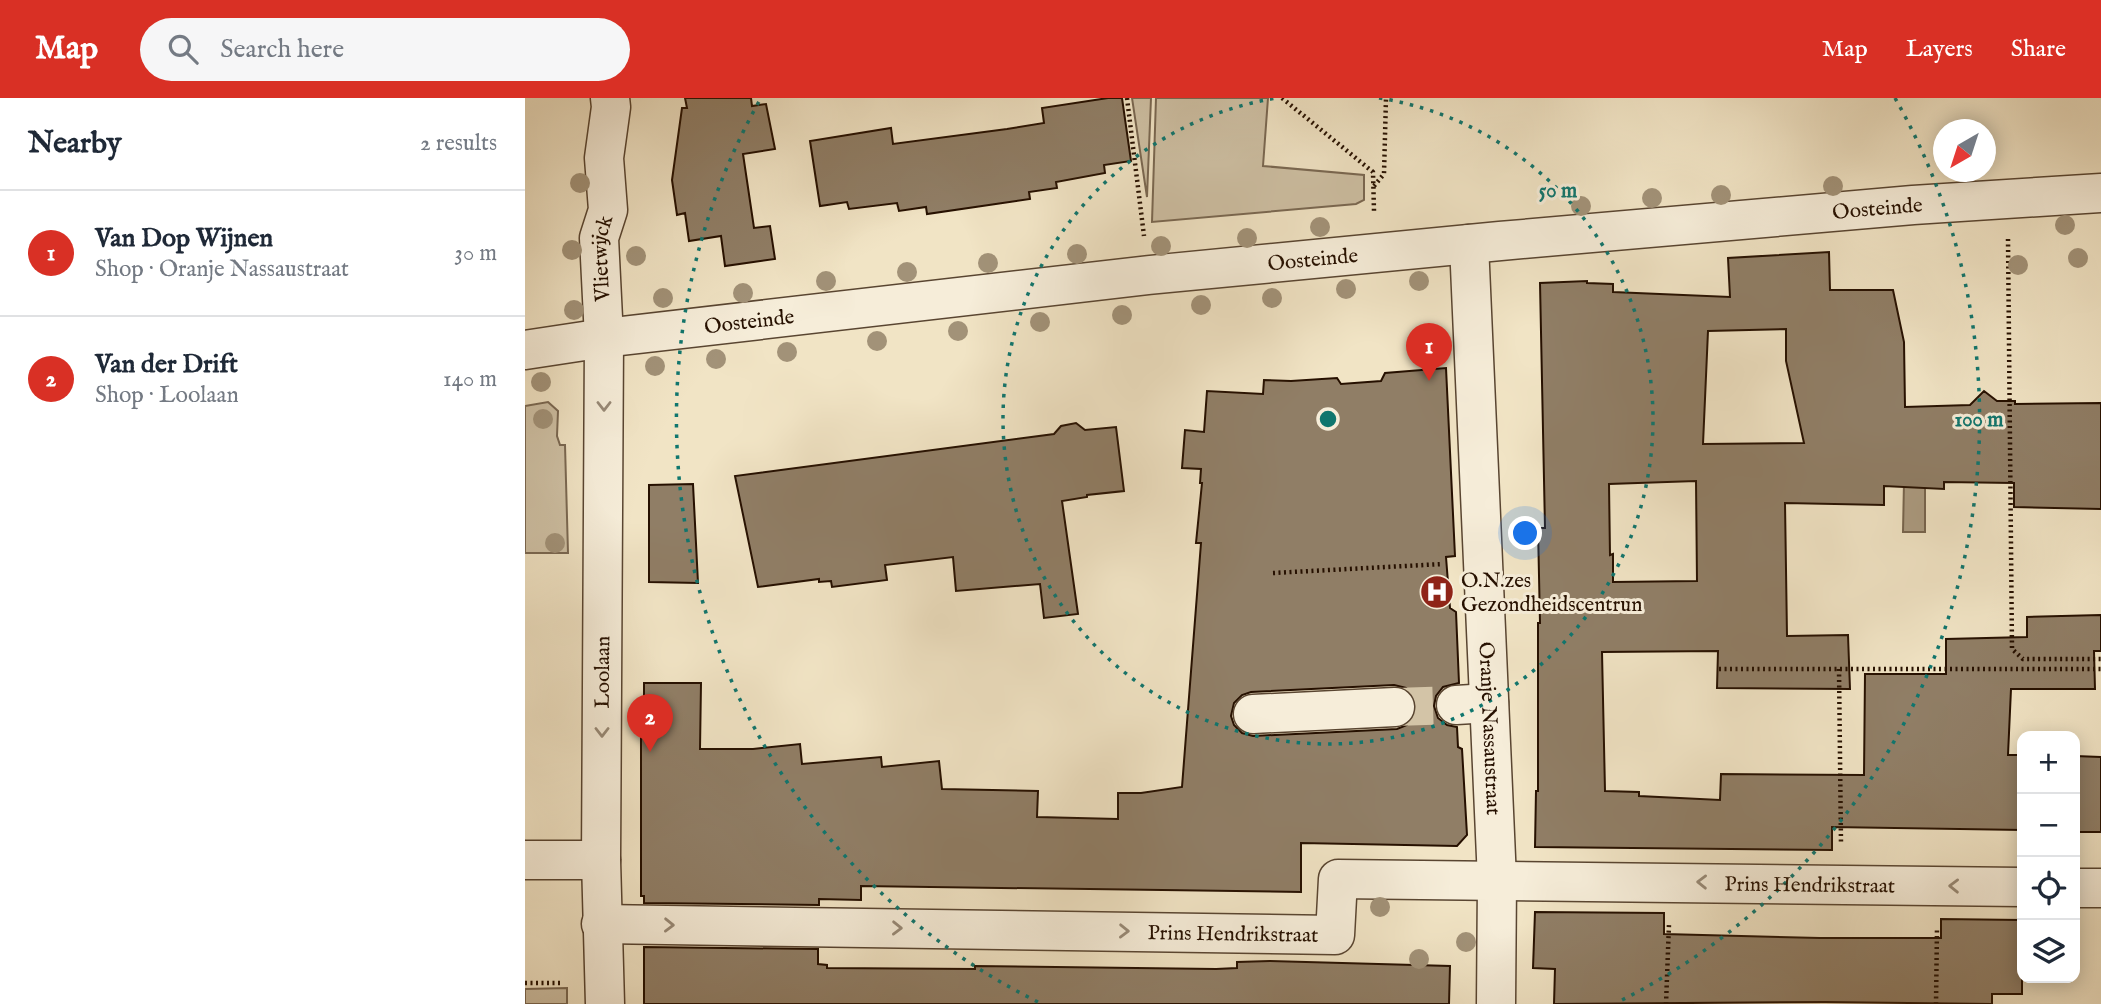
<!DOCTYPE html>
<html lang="en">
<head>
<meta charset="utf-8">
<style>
	body { margin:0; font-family:"IM FELL English",serif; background:#f6f6f7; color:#1f2937 }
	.controls { position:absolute; right:21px; bottom:21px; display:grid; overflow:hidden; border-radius:14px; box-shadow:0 4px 18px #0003 }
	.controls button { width:63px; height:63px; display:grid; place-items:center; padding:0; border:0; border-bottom:2px solid #e0e1e3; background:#fff; color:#1f2937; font:35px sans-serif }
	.compass { position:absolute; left:1408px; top:21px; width:63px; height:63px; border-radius:50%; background:#fff; box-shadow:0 4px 18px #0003; rotate:219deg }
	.you { position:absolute; left:1001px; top:436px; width:24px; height:24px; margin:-18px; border:5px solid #fff; border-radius:50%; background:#1a73e8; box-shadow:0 0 0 10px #1a73e833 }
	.badge { display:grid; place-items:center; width:46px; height:46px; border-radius:50%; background:#d93025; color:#fff; font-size:23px; font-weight:700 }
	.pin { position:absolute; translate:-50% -58px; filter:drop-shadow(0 2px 4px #0008) }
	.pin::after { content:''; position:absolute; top:37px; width:24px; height:21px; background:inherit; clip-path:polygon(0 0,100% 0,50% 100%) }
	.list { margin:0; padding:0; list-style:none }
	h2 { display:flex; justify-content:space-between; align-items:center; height:91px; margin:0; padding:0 28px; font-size:30px }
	h2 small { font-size:23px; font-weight:400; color:#747a83 }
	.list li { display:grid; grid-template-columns:46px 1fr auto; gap:21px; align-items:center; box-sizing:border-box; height:126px; padding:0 28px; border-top:2px solid #e0e1e3 }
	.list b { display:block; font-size:26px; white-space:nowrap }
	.list p { margin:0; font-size:23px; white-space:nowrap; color:#747a83 }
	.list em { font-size:23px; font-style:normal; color:#747a83 }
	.icon { flex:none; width:38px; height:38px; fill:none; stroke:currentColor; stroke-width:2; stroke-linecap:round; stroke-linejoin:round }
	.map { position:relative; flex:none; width:1576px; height:906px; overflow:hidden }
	header { display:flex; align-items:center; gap:42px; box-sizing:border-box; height:98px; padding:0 35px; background:#d93025; color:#fff }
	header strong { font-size:33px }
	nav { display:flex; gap:38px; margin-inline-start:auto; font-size:24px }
	.search { width:490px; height:63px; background:#f6f6f7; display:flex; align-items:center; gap:18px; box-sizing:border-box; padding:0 24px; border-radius:38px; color:#747a83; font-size:26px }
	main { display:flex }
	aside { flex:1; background:#fff }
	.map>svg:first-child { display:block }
</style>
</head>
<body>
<header>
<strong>Map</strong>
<div class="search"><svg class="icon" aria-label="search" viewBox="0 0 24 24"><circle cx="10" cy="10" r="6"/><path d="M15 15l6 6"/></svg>Search here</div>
<nav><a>Map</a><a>Layers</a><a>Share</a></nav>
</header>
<main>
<aside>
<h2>Nearby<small>2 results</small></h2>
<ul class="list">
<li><span class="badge">1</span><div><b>Van Dop Wijnen</b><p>Shop · Oranje Nassaustraat</p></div><em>30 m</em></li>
<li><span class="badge">2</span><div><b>Van der Drift</b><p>Shop · Loolaan</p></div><em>140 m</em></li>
</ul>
</aside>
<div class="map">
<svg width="1576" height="906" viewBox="0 0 1576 906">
	<rect width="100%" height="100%" fill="#f1e4c5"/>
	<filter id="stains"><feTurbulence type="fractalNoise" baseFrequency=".00286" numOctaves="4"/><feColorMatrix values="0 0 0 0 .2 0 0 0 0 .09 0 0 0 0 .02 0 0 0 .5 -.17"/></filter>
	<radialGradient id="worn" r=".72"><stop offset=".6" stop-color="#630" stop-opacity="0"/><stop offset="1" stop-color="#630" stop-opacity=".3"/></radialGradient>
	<path fill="#cec0a4" stroke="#7a6852" stroke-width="2" d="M607,0H626L622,99Z
		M631,0H743L738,68L839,77V102L831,106L627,124Z
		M23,304L33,313L32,338L35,347H40L43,455H0V308Z
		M42,890V906H0V891Z"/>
	<path fill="#ac9c82" stroke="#76644e" stroke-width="2" d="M1379,384L1400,385V434H1378Z"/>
	<path fill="#907e66" stroke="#261000" stroke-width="2" fill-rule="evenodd" d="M160,0H226L227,8L241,6L250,51L218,56L229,130L245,128L250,161L200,168L196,138L164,143L160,115L152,117L147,82L157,10H162Z
		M583,0H597L606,63L579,67L580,75L531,84L532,90L504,94L505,101L402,116L401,109L374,113L372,105L324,111L322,104L295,108L285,43L366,30L368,46L482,31L519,25L517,10Z
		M1304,154L1305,192H1368L1379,244L1380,309L1445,307L1459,293L1472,303H1490V306L1576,305V411L1489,409V385L1419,384V391L1359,388V407L1260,405L1262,538L1323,537L1325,591L1192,590L1193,553L1077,554L1080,693L1114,694V698L1195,702L1196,676L1339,677L1340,576H1421V541L1502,539V519L1576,517V553H1569L1570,591H1486L1483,657H1497V732L1307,729V752L1010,749L1011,693H1013V525H1015L1013,430H1020L1015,185L1062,183V185L1088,186V194L1205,199L1203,160ZM1261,231V263L1279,345L1178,346L1183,233ZM1171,383L1172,483L1088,484V456L1085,457L1084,386Z
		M921,270L930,458L921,459L925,510L931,514L934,585L918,589L911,598L909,608L913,620L922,627L932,629L933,649L937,651L942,737L932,748L776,745V794L336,788V802L294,801V807L119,805V798H116V607L119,606V585H176L175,651H228L275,646L277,666L356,659L357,669L414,663L417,691L513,693L512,719L593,721V695H616L657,689L676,445H671L677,385H675L676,371L657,370L660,332L679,334L682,293L738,296L739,282L766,283L812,280L816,286L856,283L860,275ZM869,587L881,590L889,598L892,607L889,620L882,627L872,631L728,638L717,635L709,627L706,618L709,605L717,597L726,594Z
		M551,325L560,332L591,329L599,393L562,397V399L537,403L553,516L519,520L515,486L431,493L428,459L360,467L362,482L307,489L306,483L294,484V481L233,489L210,378L529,336L536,328Z
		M168,386L173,485L124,484V387Z
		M1550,658L1576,659V734H1550Z
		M1010,814L1139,815V836L1295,840H1416V821L1497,822V896H1467V906L1300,904L1029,906L1030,871L1008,870Z
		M119,849L293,851V866L302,867V870L450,871V868L691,871L712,870V864L745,863L925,868L924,906H119Z"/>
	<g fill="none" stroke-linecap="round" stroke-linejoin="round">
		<path stroke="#d3c4a7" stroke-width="38" stroke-dasharray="38 19" stroke-linecap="butt" d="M870,609L931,607"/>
		<g stroke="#594531" stroke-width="41">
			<g id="minor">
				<path id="s1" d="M944,146L972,782L971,906"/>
				<path id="s2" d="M0,252L79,240L624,177L975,143L1388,107L1576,95"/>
				<path d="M931,607L964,605"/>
				<path d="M728,616L870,609"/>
				<path d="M0,762H76"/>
				<path d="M1550,790H1576"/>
				<path id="s3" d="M76,826L810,837L813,781L1497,789"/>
				<path id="s4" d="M80,906L76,762L79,240L74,140L83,112L79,60L86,9L85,0"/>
			</g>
		</g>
		<path stroke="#261000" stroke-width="4.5" stroke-dasharray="2 3.5" stroke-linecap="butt" d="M602,0L619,138
			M757,0L848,74L849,113
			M849,88L859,76L861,0
			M1483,141L1487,551L1498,561H1576
			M748,475L918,466
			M1194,571H1576
			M1314,571L1316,746
			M0,885H38
			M1141,906L1144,826
			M1411,906L1412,830"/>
		<use href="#minor" stroke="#f6edd9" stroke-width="38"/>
	</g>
	<g fill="#a29278">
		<circle cx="55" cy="85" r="10"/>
		<circle cx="1308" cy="88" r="10"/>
		<circle cx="1196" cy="97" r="10"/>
		<circle cx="1127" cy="100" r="10"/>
		<circle cx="1056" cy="108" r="10"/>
		<circle cx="1540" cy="127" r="10"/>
		<circle cx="795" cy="129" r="10"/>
		<circle cx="722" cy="140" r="10"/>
		<circle cx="636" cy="148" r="10"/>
		<circle cx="47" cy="152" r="10"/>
		<circle cx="552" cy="156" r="10"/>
		<circle cx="111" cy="158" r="10"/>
		<circle cx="1553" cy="160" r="10"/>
		<circle cx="463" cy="165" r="10"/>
		<circle cx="1493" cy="167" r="10"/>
		<circle cx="382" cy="174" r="10"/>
		<circle cx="301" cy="183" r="10"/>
		<circle cx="894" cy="183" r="10"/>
		<circle cx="821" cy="191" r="10"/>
		<circle cx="218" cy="195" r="10"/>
		<circle cx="138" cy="200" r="10"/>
		<circle cx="747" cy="200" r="10"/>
		<circle cx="676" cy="207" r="10"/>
		<circle cx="49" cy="212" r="10"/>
		<circle cx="597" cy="217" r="10"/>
		<circle cx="515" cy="224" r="10"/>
		<circle cx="433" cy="233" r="10"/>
		<circle cx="352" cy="243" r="10"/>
		<circle cx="262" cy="254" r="10"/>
		<circle cx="191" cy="261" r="10"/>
		<circle cx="130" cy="268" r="10"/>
		<circle cx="16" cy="284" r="10"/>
		<circle cx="18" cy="321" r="10"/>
		<circle cx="30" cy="445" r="10"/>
		<circle cx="855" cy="809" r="10"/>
		<circle cx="941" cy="844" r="10"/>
		<circle cx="894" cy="861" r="10"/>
	</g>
	<defs><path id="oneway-chevron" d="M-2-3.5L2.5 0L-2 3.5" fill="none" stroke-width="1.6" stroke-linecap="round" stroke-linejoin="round" transform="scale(1.75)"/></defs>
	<g stroke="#988a77">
		<use href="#oneway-chevron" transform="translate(79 308) rotate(90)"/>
		<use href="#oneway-chevron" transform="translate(77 634) rotate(90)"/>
		<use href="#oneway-chevron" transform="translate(1177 784) rotate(-179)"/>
		<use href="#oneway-chevron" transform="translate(1429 788) rotate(-179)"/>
		<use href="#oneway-chevron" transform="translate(144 827) rotate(1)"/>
		<use href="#oneway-chevron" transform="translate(372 830) rotate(1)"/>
		<use href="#oneway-chevron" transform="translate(599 833) rotate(1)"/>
	</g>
	<g fill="none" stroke="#0f766e" stroke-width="3.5" stroke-dasharray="3.5 7">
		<path d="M854 0A325 325 0 1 1 752 0"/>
		<path d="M513 904A651 651 0 0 1 236 0M1370 0A651 651 0 0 1 1093 904"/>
	</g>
	<defs>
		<g id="hospital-disc" transform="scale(1.75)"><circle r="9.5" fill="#8f2418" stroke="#f6edd9"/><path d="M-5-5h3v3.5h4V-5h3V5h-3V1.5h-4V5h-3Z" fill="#fff"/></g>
	</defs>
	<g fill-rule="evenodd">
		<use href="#hospital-disc" x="912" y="494"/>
	</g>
	<g text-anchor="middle" stroke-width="6" stroke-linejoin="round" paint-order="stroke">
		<g font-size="21" fill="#261000" stroke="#f6edd9">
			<text dy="7" stroke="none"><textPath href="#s2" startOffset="1360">Oosteinde</textPath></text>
			<text dy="7" stroke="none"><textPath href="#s4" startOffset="746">Vlietwijck</textPath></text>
			<text dy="7" stroke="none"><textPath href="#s2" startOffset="793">Oosteinde</textPath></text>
			<text dy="7" stroke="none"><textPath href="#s2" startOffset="226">Oosteinde</textPath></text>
			<text dy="7" stroke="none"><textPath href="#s4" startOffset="332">Loolaan</textPath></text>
			<text dy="7" stroke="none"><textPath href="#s1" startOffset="485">Oranje Nassaustraat</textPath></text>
			<text dy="7" stroke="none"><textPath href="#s3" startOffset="1262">Prins Hendrikstraat</textPath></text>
			<text dy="7" stroke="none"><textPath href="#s3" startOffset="632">Prins Hendrikstraat</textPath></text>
		</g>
		<g font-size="21" fill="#261000" stroke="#f6edd9" text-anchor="start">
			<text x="936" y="489">O.N.zes<tspan x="936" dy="24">Gezondheidscentrun</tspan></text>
		</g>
	</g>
	<circle cx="803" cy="321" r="10" fill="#0f766e" stroke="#f6edd9" stroke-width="3.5"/>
	<g font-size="21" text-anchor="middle" font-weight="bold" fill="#0f766e" stroke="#f6edd9" stroke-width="6" stroke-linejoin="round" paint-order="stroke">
		<text x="1033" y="99">50 m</text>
		<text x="1454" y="328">100 m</text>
	</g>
	<rect width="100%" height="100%" filter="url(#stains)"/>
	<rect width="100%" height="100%" fill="url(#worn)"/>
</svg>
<div class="controls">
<button>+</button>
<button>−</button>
<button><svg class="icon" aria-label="locate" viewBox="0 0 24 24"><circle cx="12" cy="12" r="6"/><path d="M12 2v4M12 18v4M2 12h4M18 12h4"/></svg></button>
<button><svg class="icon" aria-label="layers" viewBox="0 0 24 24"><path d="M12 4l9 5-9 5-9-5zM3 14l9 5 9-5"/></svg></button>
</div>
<svg class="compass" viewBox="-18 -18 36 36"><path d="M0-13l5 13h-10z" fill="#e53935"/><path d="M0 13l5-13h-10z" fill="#747a83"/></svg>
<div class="you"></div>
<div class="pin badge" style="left:904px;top:283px">1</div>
<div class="pin badge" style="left:125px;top:654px">2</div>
</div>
</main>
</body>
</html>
